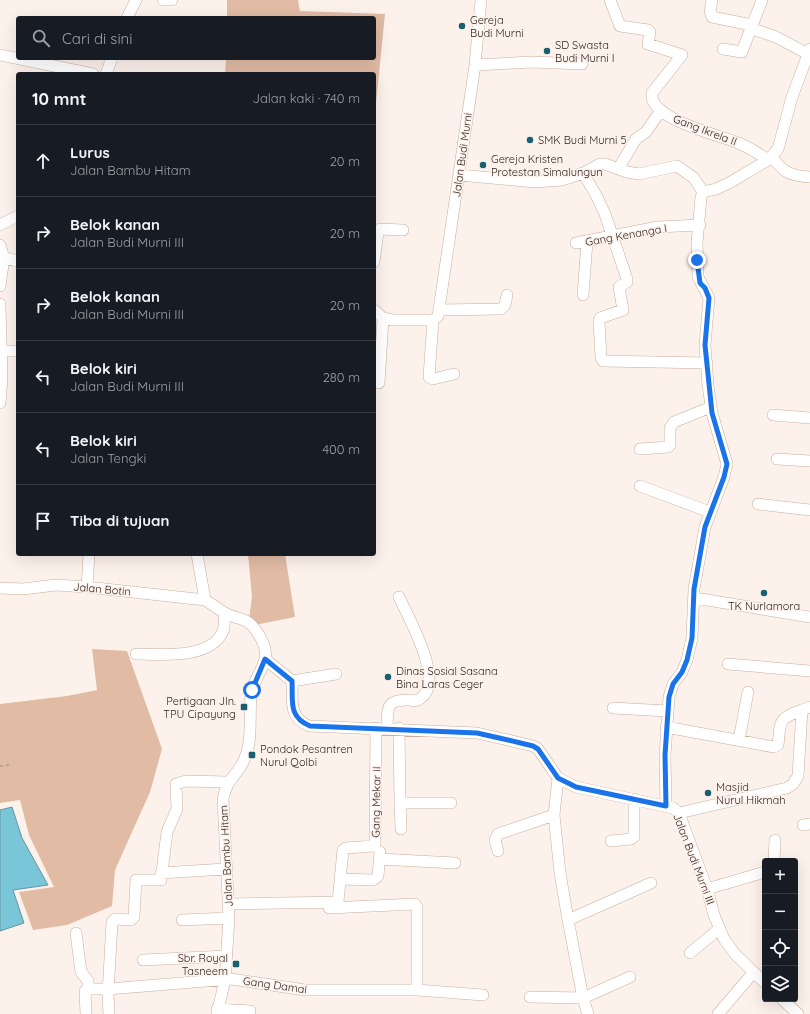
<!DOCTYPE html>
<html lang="id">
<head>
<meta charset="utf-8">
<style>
	body { margin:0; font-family:Quicksand,sans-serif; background:#20242c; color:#f1f3f6 }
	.controls { position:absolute; right:12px; bottom:12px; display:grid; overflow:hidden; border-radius:4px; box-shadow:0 4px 16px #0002 }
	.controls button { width:36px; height:36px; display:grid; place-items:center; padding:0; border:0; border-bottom:1px solid #363941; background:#171b24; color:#f1f3f6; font:20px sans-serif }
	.stop { position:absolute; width:12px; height:12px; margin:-9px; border:3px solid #1a73e8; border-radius:50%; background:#fff }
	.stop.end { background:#1a73e8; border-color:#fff; box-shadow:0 1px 4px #0008 }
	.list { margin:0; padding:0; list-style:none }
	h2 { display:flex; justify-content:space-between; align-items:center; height:52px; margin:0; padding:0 16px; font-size:17px }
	h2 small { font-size:13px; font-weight:400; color:#9ea1a6 }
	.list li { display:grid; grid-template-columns:26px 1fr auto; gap:12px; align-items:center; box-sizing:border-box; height:72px; padding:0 16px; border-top:1px solid #363941 }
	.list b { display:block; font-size:15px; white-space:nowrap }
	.list p { margin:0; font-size:13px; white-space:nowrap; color:#9ea1a6 }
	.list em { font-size:13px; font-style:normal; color:#9ea1a6 }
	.icon { flex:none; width:22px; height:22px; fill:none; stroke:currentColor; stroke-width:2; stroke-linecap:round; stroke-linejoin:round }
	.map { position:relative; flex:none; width:810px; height:1014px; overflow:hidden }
	.search { position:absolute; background:#171b24; box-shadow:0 4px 16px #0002; left:16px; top:16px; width:360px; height:44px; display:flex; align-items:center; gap:10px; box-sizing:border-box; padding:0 14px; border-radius:4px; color:#9ea1a6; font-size:15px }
	.panel { position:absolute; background:#171b24; box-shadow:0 4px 16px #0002; left:16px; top:72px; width:360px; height:484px; border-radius:4px }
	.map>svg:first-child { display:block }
</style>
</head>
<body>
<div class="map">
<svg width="810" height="1014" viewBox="0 0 810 1014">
	<rect width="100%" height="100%" fill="#fdf2eb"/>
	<path fill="#e1bba4" d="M227,0H298L300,11L385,14L374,123V74H225L226,58H374V18H227Z
		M248,554H285L295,617L255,625L249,619L252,597Z
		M92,649L127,651L162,749L150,792L115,870L112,906L67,925L33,930L19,892L54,887L29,835L20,800L0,803V704L67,696L97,690Z"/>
	<path fill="#7ac6d9" stroke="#6496a1" d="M12,807L22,838L48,885L13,890L24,923L0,931V810Z"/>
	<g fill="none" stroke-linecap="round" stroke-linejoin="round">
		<g stroke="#c8ae9d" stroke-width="12">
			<path id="minor" d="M163,0H172
				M610,0L620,26L648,30L650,32L648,44L682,55L652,93C648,119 720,135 738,143C749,147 758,153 768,160
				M712,0L710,11L712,17L752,25
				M127,18L136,0
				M750,28L776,37L808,54
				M723,49L742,52L743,49L762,0
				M0,55L93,74
				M475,65L532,62L582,64
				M106,74L112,58
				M772,157C784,173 791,176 810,177
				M618,169L636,139L646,132L661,110
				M583,173L596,195L605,214L627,279V282L619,287L623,310L600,318L599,321L601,357L603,361L707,363
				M459,175L536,182L562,180L583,173L600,164H605L627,172L639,174L677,166L694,178L703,192
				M0,225L18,216
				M576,243L658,227L700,225
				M0,245L4,258L18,261
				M374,262L378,232L380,229L403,230
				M0,286L4,258
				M583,295L587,242
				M0,304L2,378L0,403
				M374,310L383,318L393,320H433L438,316L475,65L481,0
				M440,310L501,309L505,305L507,295
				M433,320L429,377L433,379L454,374
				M1,351H18
				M379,383L383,318
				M773,415L810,418
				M640,449L668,447L670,445V428L674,422L711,407
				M777,459L810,461
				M640,486L710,512
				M758,504L810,510
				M197,554L205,600C212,604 218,609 225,613C232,617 241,618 248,622C257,629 268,647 265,659C262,672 252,682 251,696C249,716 253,741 244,760C237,777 227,777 223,799L229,918L225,980L217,1014
				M87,587L89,554
				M0,588L23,589L56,585L87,587L205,600
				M695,598L810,617
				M136,654C160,654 211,660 223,631C225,626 224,619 225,613
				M265,659L292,681C293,701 288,717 309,726L477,733L508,740L533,746L538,749L558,778L576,787L673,808L679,813L707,889L714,915L724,939L735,954L765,983
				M728,664L810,671
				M292,681L336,674
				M613,708L668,711
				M666,727L774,747L778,745C781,721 777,719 802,710
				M387,728C388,708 385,699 410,700C413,701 418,701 421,698C445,681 408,617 399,597
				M399,728L400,803
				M739,740L748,692
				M558,778L554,815L560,873L568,920L583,998L588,1014
				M666,805L665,755L669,697L673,684L682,672L687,660L692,638L694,589L705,527L724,477L727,464L712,413L708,385L705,345L709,298L698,277L697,243L701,197L703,192L716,189L729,183L768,160L778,149L792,97L810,49
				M679,813L787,788L793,784L798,776L802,710L810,707
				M803,825L810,824
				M401,829L400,803H451
				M611,841L631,839L634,837V799
				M498,851L495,840L498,834L554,815
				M379,859L455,863
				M774,861L775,840
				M161,873L225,869
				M340,879L373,880L378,876L380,852
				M707,889L765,872
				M228,904L338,902L343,850L346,848L373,846L375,844L376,728
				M329,908L415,904L417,907V990
				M182,920L229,918
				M568,920L651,883
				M76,933L81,972L88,981V989
				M690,953L719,929
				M143,960L226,956
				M530,997L583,998L630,977
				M782,999L798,1014
				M217,1009L250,1011
				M86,1014L85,991L88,989H108L231,979L305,990H417L483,995
				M109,1014L108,994L112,922L115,919L131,920L134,917L136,880H161L167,832L177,809L176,784L186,781L227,782
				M718,1014L753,973"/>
		</g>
		<path stroke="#a79d96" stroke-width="1.5" stroke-dasharray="3 3" stroke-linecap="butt" d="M0,766L9,765"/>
		<use href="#minor" stroke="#fff" stroke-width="11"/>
	</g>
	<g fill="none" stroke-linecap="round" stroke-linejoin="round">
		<path stroke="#1a73e8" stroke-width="5" d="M252,690L265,659L292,681C293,701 288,717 310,726L477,733L508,740L533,746L538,749L558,778L576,787L666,806L665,755L669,697L673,684L682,672L687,660L692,638L694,589L705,527L724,477L727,464L712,413L705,345L709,298L705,288L700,283L697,260"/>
	</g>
	<g fill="#18606f" stroke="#fdf2eb" stroke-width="1.5">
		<circle cx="462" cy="26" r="4"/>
		<circle cx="547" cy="51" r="4"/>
		<circle cx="530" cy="140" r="4"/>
		<circle cx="483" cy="165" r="4"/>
		<circle cx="764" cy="593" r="4"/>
		<circle cx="388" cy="677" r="4"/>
		<rect x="240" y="703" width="8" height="8" rx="2"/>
		<rect x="248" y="751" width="8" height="8" rx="2"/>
		<circle cx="708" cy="793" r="4"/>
		<rect x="232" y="960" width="8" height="8" rx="2"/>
	</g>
	<g text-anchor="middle" stroke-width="3" stroke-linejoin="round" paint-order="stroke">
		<g font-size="11" fill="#30261f" stroke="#fdf2eb" text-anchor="start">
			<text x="470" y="24">Gereja<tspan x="470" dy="13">Budi Murni</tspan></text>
			<text x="555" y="49">SD Swasta<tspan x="555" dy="13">Budi Murni I</tspan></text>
			<text x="538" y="144">SMK Budi Murni 5</text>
			<text x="491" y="163">Gereja Kristen<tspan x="491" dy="13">Protestan Simalungun</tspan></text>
			<text x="764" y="610" text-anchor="middle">TK Nurlamora</text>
			<text x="396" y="675">Dinas Sosial Sasana<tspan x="396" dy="13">Bina Laras Ceger</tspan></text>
			<text x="236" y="705" text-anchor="end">Pertigaan Jln.<tspan x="236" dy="13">TPU Cipayung</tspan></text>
			<text x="260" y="753">Pondok Pesantren<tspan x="260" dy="13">Nurul Qolbi</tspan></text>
			<text x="716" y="791">Masjid<tspan x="716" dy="13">Nurul Hikmah</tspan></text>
			<text x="228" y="962" text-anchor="end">Sbr. Royal<tspan x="228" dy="13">Tasneem</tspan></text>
		</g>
		<g font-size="11" fill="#30261f" stroke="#fdf2eb">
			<text transform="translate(705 130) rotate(21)" y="4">Gang Ikrela II</text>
			<text transform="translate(462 155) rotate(-82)" y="4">Jalan Budi Murni</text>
			<text transform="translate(626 235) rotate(-10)" y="4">Gang Kenanga I</text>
			<text transform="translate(102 589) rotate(5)" y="4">Jalan Botin</text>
			<text transform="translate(376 802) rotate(-89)" y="4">Gang Mekar II</text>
			<text transform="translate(226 856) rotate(-93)" y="4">Jalan Bambu Hitam</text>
			<text transform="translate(694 859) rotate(69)" y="4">Jalan Budi Murni III</text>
			<text transform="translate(275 985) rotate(8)" y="4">Gang Damai</text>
		</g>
	</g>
</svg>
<div class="controls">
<button>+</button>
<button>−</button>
<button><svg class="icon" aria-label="locate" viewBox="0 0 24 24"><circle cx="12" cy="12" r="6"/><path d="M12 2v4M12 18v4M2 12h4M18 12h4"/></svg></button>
<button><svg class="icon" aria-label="layers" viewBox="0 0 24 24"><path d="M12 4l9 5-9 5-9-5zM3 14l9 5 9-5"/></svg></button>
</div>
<div class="stop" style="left:252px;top:690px"></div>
<div class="stop end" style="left:697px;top:260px"></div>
<div class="search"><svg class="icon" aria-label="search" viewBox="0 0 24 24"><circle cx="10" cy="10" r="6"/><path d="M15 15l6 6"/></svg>Cari di sini</div>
<section class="panel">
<h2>10 mnt<small>Jalan kaki · 740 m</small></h2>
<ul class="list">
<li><svg class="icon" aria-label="ahead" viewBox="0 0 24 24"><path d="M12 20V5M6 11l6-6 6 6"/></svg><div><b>Lurus</b><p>Jalan Bambu Hitam</p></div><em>20 m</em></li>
<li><svg class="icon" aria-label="right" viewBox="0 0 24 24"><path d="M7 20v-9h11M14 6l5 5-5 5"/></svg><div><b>Belok kanan</b><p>Jalan Budi Murni III</p></div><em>20 m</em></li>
<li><svg class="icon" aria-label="right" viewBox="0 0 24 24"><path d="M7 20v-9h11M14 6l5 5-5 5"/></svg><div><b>Belok kanan</b><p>Jalan Budi Murni III</p></div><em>20 m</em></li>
<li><svg class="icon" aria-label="left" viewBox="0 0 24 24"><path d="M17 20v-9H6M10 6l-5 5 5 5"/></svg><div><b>Belok kiri</b><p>Jalan Budi Murni III</p></div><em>280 m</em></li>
<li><svg class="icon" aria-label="left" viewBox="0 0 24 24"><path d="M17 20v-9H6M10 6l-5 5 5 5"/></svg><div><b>Belok kiri</b><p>Jalan Tengki</p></div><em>400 m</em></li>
<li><svg class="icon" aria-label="arrive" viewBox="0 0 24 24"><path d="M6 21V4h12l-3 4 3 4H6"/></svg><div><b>Tiba di tujuan</b></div></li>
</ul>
</section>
</div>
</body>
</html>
